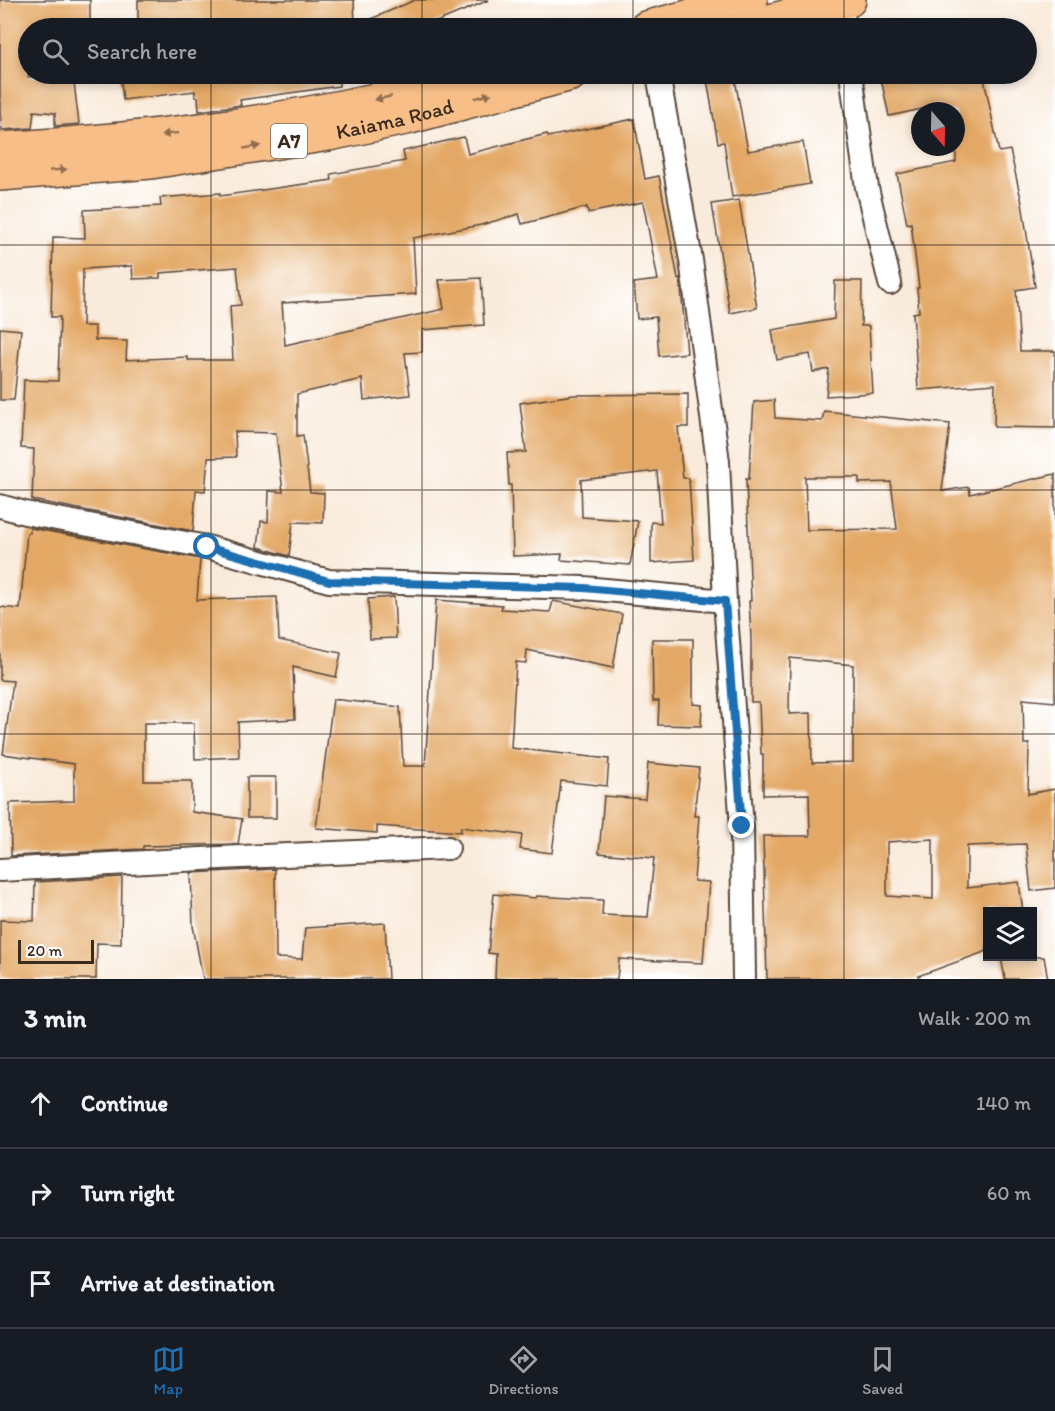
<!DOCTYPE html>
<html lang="en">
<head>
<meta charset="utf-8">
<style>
	body { margin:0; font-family:Itim,sans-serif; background:#242831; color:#f1f3f6 }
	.controls { position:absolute; right:18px; bottom:18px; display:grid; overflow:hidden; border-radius:0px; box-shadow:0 3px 9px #0003 }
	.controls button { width:54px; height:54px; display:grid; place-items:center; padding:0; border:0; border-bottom:2px solid #363941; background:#171b24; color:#f1f3f6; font:30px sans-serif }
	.compass { position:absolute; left:911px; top:102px; width:54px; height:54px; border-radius:50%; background:#171b24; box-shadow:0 3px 9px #0003; rotate:160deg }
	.scale { position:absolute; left:18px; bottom:15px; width:76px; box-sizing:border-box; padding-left:6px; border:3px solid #3b2a1e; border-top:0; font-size:16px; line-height:21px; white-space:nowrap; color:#3b2a1e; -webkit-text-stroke:4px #fff; paint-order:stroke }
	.stop { position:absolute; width:18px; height:18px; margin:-14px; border:4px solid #1f6fb2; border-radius:50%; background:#fff }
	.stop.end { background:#1f6fb2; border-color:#fff; box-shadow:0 2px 6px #0008 }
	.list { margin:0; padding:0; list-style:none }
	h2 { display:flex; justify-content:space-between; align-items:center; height:78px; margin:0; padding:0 24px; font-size:26px }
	h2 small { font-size:20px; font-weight:400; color:#9ea1a6 }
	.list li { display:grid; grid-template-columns:39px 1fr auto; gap:18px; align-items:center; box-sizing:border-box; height:90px; padding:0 24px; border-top:2px solid #363941 }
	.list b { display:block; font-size:22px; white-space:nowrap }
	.list em { font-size:20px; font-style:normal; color:#9ea1a6 }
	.icon { flex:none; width:33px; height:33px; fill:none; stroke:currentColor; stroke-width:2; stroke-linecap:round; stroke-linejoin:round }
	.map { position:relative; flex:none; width:1055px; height:979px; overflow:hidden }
	.search { position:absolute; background:#171b24; box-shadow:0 3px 9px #0003; left:18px; right:18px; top:18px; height:66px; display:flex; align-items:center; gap:15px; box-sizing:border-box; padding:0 21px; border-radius:33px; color:#9ea1a6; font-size:22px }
	.sheet { height:348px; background:#171b24 }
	nav { display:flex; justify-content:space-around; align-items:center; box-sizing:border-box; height:84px; border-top:2px solid #363941; background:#171b24; font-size:16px; color:#9ea1a6 }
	nav a { display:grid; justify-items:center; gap:3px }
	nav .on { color:#1f6fb2 }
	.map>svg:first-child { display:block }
</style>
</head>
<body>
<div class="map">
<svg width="1055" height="979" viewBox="0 0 1055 979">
	<rect width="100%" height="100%" fill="#fff"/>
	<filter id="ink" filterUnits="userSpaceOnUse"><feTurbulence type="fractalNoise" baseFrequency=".0167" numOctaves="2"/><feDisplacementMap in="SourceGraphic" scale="12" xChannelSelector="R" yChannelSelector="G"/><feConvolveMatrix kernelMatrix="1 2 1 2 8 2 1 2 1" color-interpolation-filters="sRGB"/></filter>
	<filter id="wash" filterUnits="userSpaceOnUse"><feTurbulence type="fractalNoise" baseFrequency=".008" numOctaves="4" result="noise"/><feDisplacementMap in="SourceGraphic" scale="24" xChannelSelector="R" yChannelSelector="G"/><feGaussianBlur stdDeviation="1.35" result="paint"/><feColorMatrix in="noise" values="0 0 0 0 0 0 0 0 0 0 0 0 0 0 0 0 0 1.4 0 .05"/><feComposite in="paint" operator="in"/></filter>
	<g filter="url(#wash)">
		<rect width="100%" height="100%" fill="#f9ebdb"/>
		<g id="blocks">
			<path fill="#e3a865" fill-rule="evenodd" d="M0,0H90V28H28V77L73,74L79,124L55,126V113L34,111L32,128L2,130L0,112Z
				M138,0H354L355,26L415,0H489L422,28H138Z
				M120,74H339V86L240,100L241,105L199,111L198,97H195V91L123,100Z
				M706,74H734L748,151L803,142L810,184L732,197L724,142L718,143Z
				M880,74H983L999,152L1010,150L1022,203L1035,287L1016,290L1020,351H1055V428L994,427L995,384L918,390L913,313L919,312L917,288H919L911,223L907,224L897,174L956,162V111H942L941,105L889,116Z
				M634,119L645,179L659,176L678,279L680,278L687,353L659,356L656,317L637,319L634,283L658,280L643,202L588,213L587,207L522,224L519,214L481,225L413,238L416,294L282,303L285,345L444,309L439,280L481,278L484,325L422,330V352L405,353L410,395L364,400L362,379L297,394V436L303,435L310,492L324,493L323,523L293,522L289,556L258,547L261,521L268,522L269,491L283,492L276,433L235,432L236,457L208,458L205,491L196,490L193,531L32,500L34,449L21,448L24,380L58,381L60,317H51L53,237L85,238L84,210L161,206L160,198L220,193V196L332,180L331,174L405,161L403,151L464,137L468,154L547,134L548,137ZM132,266L133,279L160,278V273L237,267L241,305L230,306L233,360H188V357L126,360L127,341L95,340V326H82L83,269Z
				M739,200L757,308L730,313L712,204Z
				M835,281H862L861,326H869L873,393L826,396L829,369L813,372L810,354L777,360L772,330L834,319Z
				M0,328L21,330L14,400H0Z
				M688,394V427H678L683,478H689L694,560L651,563V522L661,523L657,471L581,480L582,517L638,521L630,565L561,560L562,554L513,556L511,485H509L507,453L526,452L520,403L574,395Z
				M774,400L775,418L822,421L824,411L950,424L942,491L969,487L970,494L1055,474V702L1023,699L1024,744H1029L1028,794L1055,789V888L1031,891L1026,844L967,846V888L1019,882L1023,912H987V951L918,976V979H767L763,836H810L809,794L763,795V754H761L759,702H751V637L749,601H751L746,479H749L754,402ZM805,477H859V483L891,482L897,529L807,530ZM790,658L853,665V762L812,763L811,713L789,714ZM933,839V899L887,896V842Z
				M30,528L200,559L197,600L277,597L279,640L341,653L336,677L293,667L295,719L238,722L239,757L195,759L194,723H144V781H192V812L242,819L238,844L143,846V849L11,856L10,803L74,801V764L3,754L13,681L0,680V607L20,609L27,533H30Z
				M394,597L396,638L370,639L368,599Z
				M436,600L502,605L501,609L550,612L553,601L622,614L613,668L527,650L526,663L516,662L511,748L609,759L607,786L561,781L552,853L520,849L522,835L461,827V832L377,826V833L316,828L333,699L400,707L403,766H425Z
				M652,639H693V704L702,705L701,726L658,725L659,701H653Z
				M648,763L699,768L694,816H699L694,881L709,882L703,963L619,959L617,979H495L496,954L488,953L494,894L536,898V896L603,900L602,915L648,917L654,858L599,853L604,796L645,799Z
				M247,777H276V818H247Z
				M275,869L276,958L302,959L305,928L385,923L388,979H203L193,926L191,873Z
				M122,877L121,944L97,943L96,979H0V920L34,921L35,882Z
				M1001,957H1044L1048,979H1005Z"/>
		</g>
	</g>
	<g filter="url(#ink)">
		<use href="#blocks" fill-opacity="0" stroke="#58473a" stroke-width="1.5"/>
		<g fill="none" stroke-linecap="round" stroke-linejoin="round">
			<g stroke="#58473a" stroke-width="26">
				<path id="street" d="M841,2L845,28
					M658,74L691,260L718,462L725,601L742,827L744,979
					M851,74L867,188L890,283
					M0,506L25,513L207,547L329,581L584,588L725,601
					M0,870L220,858L448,848"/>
			</g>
			<g stroke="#58473a" stroke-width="36">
				<g id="highway">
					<path d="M646,28L751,0"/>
					<path d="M743,28L849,0"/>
					<path d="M0,149C156,139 310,120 461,79"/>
					<path id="s1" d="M0,174L151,162L329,134L406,118L571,74"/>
				</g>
			</g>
			<use href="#street" stroke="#fff" stroke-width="22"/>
			<use href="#highway" stroke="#f7be87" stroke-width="33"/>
		</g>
		<defs><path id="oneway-solid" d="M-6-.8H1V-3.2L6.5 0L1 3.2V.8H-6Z" transform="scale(1.5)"/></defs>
		<g fill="#906d4d">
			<use href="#oneway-solid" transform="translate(483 96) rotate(-15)"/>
			<use href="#oneway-solid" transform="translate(383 98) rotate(168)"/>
			<use href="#oneway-solid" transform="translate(170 134) rotate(173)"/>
			<use href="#oneway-solid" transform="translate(252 147) rotate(-10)"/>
			<use href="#oneway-solid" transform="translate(58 170) rotate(-4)"/>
		</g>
	</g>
	<g fill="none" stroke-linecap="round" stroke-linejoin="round" filter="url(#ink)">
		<path stroke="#1f6fb2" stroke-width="8" d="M207,547L329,581L584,588L725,601L742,826"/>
	</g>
	<path fill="none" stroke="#3b2a1e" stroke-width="1.5" stroke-opacity="0.55" d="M211,0V28M422,0V28M633,0V28M844,0V28M211,74V979M422,74V979M633,74V979M844,74V979M0,245H1055M0,490H1055M0,734H1055"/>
	<g text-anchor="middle" stroke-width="4.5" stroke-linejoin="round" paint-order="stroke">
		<rect fill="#fff" stroke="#766a62" stroke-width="1.5" x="271" y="124" width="36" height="34" rx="4.5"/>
		<g font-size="20" font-weight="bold" fill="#3b2a1e">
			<text x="289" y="148">A7</text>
		</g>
		<g font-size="21" fill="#3b2a1e" stroke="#fff">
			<text dy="7" stroke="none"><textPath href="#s1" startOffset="399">Kaiama Road</textPath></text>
		</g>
	</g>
</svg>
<div class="controls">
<button><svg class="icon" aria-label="layers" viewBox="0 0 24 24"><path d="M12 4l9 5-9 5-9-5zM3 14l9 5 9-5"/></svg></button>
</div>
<svg class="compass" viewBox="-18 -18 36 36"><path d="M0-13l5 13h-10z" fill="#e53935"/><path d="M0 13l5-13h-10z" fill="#9ea1a6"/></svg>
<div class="scale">20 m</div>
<div class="stop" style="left:207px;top:547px"></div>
<div class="stop end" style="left:742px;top:826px"></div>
<div class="search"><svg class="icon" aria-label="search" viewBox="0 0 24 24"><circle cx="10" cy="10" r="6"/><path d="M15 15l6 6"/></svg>Search here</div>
</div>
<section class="sheet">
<h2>3 min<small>Walk · 200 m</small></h2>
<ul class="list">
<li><svg class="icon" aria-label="ahead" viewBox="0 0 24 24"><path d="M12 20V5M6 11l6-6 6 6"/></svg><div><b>Continue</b></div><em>140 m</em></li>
<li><svg class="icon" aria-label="right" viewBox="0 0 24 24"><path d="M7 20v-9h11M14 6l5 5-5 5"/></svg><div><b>Turn right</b></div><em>60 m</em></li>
<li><svg class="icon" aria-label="arrive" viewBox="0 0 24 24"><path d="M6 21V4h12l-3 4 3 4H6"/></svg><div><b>Arrive at destination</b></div></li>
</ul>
</section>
<nav>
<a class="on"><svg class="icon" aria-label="map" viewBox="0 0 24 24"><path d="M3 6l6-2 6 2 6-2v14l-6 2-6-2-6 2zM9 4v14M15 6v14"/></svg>Map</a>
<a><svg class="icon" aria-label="directions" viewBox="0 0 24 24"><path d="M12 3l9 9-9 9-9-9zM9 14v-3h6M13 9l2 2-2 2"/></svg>Directions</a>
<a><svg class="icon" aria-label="saved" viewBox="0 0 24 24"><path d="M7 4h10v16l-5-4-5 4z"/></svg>Saved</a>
</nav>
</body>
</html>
